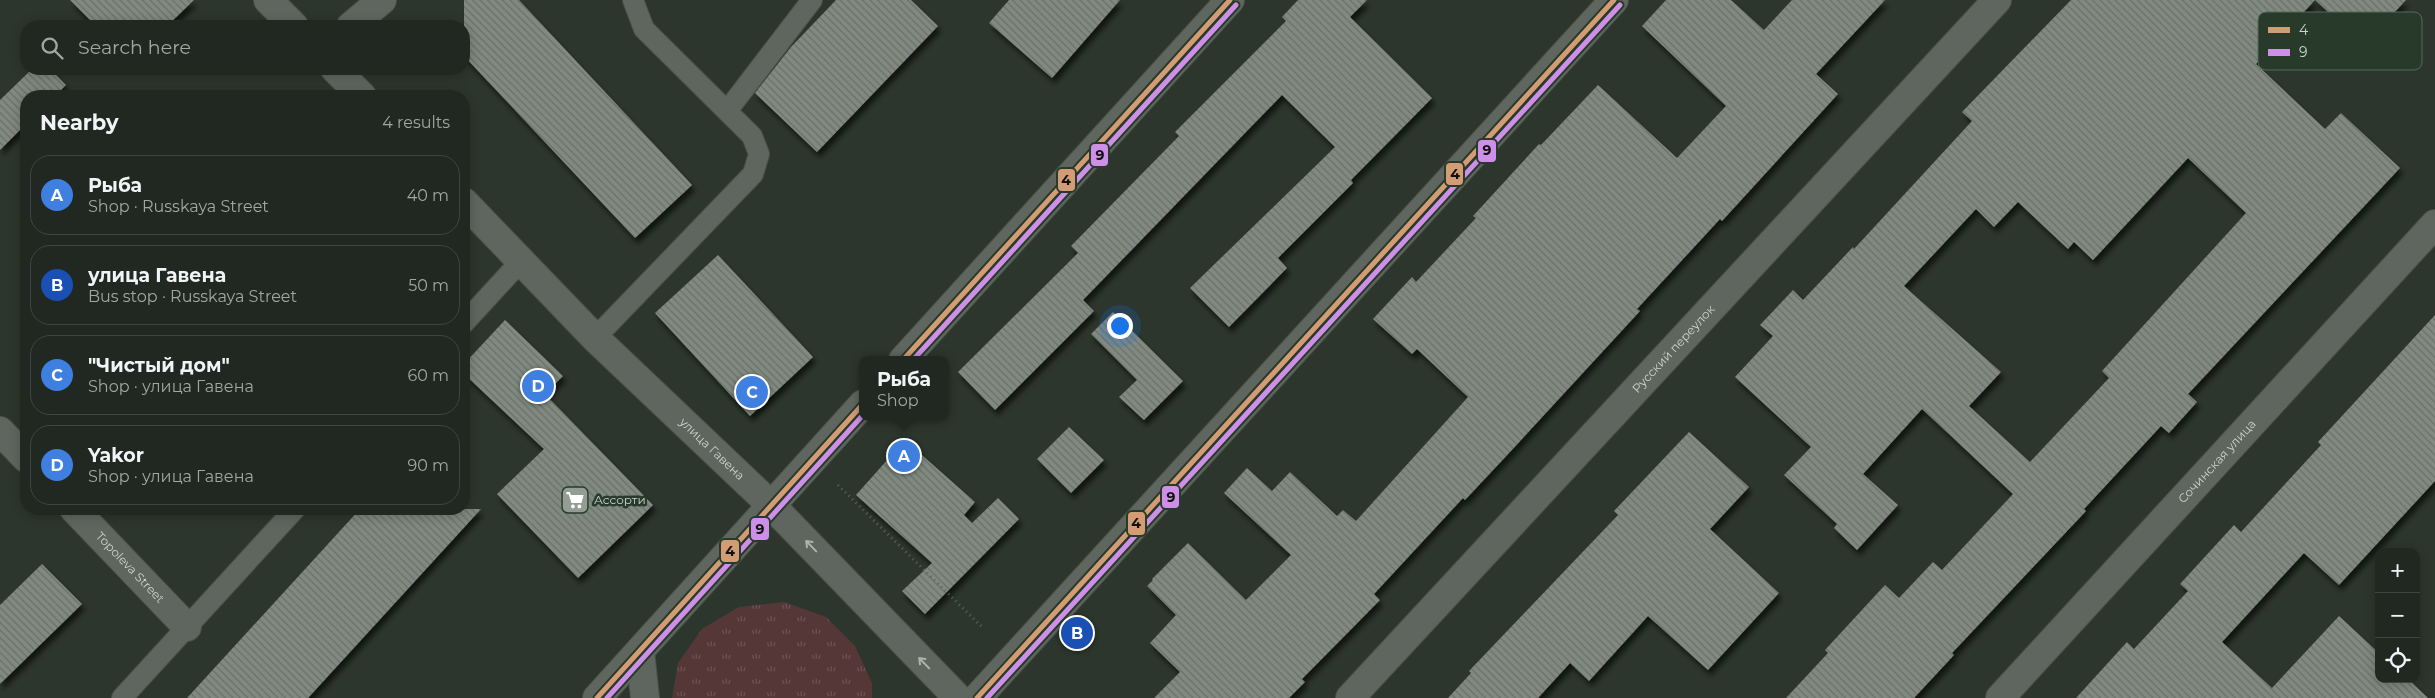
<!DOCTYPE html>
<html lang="en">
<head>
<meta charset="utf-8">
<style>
	body { margin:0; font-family:Montserrat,sans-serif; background:#29302a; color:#f1f3f6 }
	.controls { position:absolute; right:15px; bottom:15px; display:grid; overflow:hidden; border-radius:10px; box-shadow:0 2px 12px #0003 }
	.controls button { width:45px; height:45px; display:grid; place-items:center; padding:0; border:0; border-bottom:1px solid #3e443f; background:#212821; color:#f1f3f6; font:25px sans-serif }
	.you { position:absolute; left:1119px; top:325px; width:18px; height:18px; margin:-12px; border:4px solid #fff; border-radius:50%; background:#1a73e8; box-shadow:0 0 0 8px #1a73e833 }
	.badge { display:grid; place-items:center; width:32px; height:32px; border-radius:50%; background:#939d93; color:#fff; font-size:16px; font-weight:700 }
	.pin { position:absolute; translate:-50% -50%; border:2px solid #fff; box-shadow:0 1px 5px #0006 }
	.popup { position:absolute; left:859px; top:356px; width:90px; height:65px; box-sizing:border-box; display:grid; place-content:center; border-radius:10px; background:#212821; filter:drop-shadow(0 1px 4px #0005); font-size:16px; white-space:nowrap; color:#a2a6a5 }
	.popup b { font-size:19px; color:#f1f3f6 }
	.popup::after { content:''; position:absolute; left:50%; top:100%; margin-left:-10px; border:10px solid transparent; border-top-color:#212821 }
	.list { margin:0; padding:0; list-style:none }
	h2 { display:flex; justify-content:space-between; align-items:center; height:65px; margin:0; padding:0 20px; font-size:21px }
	h2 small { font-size:16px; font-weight:400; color:#a2a6a5 }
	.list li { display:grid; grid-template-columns:32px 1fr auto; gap:15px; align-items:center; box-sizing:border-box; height:80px; margin:0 10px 10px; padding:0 10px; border:1px solid #3e443f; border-radius:20px }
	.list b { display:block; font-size:19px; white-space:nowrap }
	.list p { margin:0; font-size:16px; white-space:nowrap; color:#a2a6a5 }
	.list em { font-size:16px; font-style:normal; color:#a2a6a5 }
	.icon { flex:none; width:28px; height:28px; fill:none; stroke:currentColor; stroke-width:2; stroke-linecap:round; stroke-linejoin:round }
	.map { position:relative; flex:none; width:2435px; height:698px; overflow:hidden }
	.search { position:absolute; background:#212821; box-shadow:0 2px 12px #0003; left:20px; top:20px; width:450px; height:55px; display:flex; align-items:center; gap:12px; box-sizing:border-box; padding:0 18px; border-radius:20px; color:#a2a6a5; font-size:19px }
	.panel { position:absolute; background:#212821; box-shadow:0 2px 12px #0003; left:20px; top:90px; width:450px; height:425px; border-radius:20px }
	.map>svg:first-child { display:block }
</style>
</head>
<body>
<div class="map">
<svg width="2435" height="698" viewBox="0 0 2435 698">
	<defs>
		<pattern id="grass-tufts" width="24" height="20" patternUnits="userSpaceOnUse" patternTransform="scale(1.25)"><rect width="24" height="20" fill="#563737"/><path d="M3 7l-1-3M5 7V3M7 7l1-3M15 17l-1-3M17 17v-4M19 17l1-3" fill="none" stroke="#6d5353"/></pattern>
		<pattern id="building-back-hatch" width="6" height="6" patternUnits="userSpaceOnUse" patternTransform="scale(1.25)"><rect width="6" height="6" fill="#818a81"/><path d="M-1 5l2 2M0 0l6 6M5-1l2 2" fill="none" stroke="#697069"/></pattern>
		<filter id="shadow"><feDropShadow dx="3" dy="5.5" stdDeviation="2.5" flood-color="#0009"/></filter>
	</defs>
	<rect width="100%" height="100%" fill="#2c362c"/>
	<path fill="url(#grass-tufts)" d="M784,602L826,617L855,646L872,683V698H672L678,663L702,629L739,607Z"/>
	<path fill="url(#building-back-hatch)" fill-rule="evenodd" filter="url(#shadow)" d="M70,0H194L167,26H96Z
		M464,0H519L692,185L635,238L464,56Z
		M836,0H911L938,26L817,152L755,93L791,47Z
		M1009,0H1120L1052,78L989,23Z
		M1298,0H1367L1350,17L1432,98L1351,180L1353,183L1278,258L1287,268L1229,327L1190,288L1335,147L1282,95L1083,300L1094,311L995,410L958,372L1078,253L1071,246L1179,136L1175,132L1286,21L1282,17Z
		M1666,0H1731L1764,30L1792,0H1885L1816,74L1838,94L1722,221L1720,219L1637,309L1640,311L1510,452L1465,500L1463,498L1374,594L1380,600L1302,679L1305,682L1289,698H1154L1180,672L1150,643L1176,615L1147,586L1153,580L1152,579L1188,543L1246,600L1291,555L1224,493L1247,468L1272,491L1290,472L1337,516L1343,510L1356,521L1468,397L1417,349L1412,354L1373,319L1412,277L1416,282L1476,218L1473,216L1539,144L1541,145L1598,85L1677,158L1726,106L1642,26Z
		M2071,0H2406L2364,45L2315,0L2256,64L2325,129L2341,113L2400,168L2188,394L2197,402L2169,433L2161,426L2084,509L2086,511L1952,653L1954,655L1914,698H1786L1828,653L1825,650L1885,585L1899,598L1933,562L1942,570L2013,494L1922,409L1863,474L1898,505L1857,550L1834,528L1837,524L1784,475L1811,447L1735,377L1773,336L1760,325L1793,290L1803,300L1853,247L1854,249L1972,121L1962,112ZM2188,158L2246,213L2102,371L2109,378L2030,462L1969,406L2001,372L1904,286L1976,209L1994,227L2018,202L2068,249L2074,242L2093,260Z
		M32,69H50L66,85L55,96H26V124L0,150V100Z
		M718,255L813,357L750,416L655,313Z
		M1113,312L1183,381L1144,420L1119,397L1137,380L1091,334Z
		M2435,315V481L2339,585L2304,553L2222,642L2272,688L2339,616L2379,653V679H2408L2428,698H2076L2127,642L2134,649L2188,591L2180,584L2234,525L2241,532L2321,445L2318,442Z
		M505,320L563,376L545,394L653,505L578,578L497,494L544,449L464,374V364Z
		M1069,427L1104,460L1071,493L1037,459Z
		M1689,432L1749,487L1710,529L1779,593L1708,670L1648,616L1589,681L1570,663L1538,698H1448L1471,673L1469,671L1618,515L1614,511Z
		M905,440L975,502L964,515L972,523L998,498L1019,519L925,614L902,591L932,563L856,495Z
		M360,509H481L308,698H187Z
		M42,564L82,604L0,684V605Z"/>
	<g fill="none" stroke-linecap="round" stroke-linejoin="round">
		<g stroke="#495149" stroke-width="22">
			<path id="service" d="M727,111L812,0
				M464,323L521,261
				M595,338L753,174L759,154L752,136L644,29L633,0
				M122,698L295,509"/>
		</g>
		<g stroke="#495149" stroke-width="30">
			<g id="minor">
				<path d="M351,26L382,0"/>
				<path d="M0,431L26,458"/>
				<path id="s1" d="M74,509L187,627"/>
				<path d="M640,651L645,698"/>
				<path id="s2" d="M1350,698L1997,0"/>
				<path id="s3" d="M2000,698L2435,224"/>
			</g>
		</g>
		<g stroke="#495149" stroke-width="30">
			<g id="tertiary">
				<path d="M268,0L294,26"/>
				<path d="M335,69L362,96"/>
				<path id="s4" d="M464,202L595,338L771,505L958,698"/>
			</g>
		</g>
		<g stroke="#495149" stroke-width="30">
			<path id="secondary" d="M903,360L1230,0
				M597,698L863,404
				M977,698L1614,0"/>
		</g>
		<path stroke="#5c635c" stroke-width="3" stroke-dasharray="1 4" stroke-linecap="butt" d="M838,485L982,627"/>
		<use href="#service" stroke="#5f665f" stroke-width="20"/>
		<use href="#minor" stroke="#5f665f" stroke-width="28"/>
		<use href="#tertiary" stroke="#5f665f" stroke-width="28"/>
		<use href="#secondary" stroke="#5f665f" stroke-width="28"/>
		<g stroke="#283a29" stroke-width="9">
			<path id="bus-1" d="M903,360L1230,0
				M597,698L863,404
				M977,698L1614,0"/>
		</g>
		<g stroke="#283a29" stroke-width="9">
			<path id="bus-2" d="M913,360L1236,5
				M607,698L863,415
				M987,698L1620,5"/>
		</g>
		<use href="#bus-1" stroke="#d39c74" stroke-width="5"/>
		<use href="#bus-2" stroke="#ce8fe9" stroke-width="5"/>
	</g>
	<defs><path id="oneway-shaft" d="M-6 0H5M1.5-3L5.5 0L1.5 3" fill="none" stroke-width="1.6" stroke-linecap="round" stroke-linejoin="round" transform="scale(1.25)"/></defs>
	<g stroke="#aab4ab">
		<use href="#oneway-shaft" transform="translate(811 546) rotate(-134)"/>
		<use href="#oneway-shaft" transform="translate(924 663) rotate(-134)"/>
	</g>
	<defs>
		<g id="supermarket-square" transform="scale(1.4375)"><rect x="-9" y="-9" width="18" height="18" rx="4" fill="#939d93" stroke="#283a29"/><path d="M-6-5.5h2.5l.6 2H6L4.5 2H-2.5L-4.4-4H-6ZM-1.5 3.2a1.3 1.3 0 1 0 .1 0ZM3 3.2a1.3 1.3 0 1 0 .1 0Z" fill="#fff"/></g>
	</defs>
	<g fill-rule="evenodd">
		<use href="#supermarket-square" x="575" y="500"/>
	</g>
	<g text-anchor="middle" stroke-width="5" stroke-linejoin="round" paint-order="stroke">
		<g font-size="12" fill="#cad5cb" stroke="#283a29">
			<text dy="4" stroke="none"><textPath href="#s2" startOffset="476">Русский переулок</textPath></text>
			<text dy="4" stroke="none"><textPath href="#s4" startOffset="350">улица Гавена</textPath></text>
			<text dy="4" stroke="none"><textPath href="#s3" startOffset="321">Сочинская улица</textPath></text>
			<text dy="4" stroke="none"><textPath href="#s1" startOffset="81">Topoleva Street</textPath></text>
		</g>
		<g font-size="12" fill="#cad5cb" stroke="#283a29" text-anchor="start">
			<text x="594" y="504">Ассорти</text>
		</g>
	</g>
	<rect x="2258" y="12" width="164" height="58" rx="8" fill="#283a29" stroke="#59685a" stroke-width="1"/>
	<rect x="2268" y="27" width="22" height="6" fill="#d39c74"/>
	<rect x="2268" y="49" width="22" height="7" fill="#ce8fe9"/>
	<g font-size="14" fill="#cad5cb">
		<text x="2299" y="35">4</text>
		<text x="2299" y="57">9</text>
	</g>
	<g stroke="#283a29" stroke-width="2">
		<rect x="1477" y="139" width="20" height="24" rx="5" fill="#ce8fe9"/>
		<rect x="1090" y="143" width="19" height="24" rx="5" fill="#ce8fe9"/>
		<rect x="1445" y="162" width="19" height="24" rx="5" fill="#d39c74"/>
		<rect x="1057" y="168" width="19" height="24" rx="5" fill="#d39c74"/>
		<rect x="1161" y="485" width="19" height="24" rx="5" fill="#ce8fe9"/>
		<rect x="1127" y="511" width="19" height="25" rx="5" fill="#d39c74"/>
		<rect x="750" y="517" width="20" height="24" rx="5" fill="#ce8fe9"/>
		<rect x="720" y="539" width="20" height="24" rx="5" fill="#d39c74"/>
	</g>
	<g font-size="14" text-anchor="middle" font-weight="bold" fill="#111">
		<text x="1487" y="155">9</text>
		<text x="1100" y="160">9</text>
		<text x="1455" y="179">4</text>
		<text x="1066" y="185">4</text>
		<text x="1171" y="502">9</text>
		<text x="1136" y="528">4</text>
		<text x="760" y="534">9</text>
		<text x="730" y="556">4</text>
	</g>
</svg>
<div class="controls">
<button>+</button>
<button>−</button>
<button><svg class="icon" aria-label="locate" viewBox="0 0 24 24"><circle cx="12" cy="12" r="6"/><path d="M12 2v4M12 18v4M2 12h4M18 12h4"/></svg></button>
</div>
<div class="you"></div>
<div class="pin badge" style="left:904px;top:456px;background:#3f7fe0">A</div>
<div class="popup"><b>Рыба</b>Shop</div>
<div class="pin badge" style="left:1077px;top:633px;background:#1a4fb4">B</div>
<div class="pin badge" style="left:752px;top:392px;background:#3f7fe0">C</div>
<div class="pin badge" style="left:538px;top:386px;background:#3f7fe0">D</div>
<div class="search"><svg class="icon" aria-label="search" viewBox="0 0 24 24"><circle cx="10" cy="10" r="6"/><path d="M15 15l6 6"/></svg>Search here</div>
<section class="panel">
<h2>Nearby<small>4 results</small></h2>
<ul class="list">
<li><span class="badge" style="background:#3f7fe0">A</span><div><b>Рыба</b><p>Shop · Russkaya Street</p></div><em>40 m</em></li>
<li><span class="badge" style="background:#1a4fb4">B</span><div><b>улица Гавена</b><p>Bus stop · Russkaya Street</p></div><em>50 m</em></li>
<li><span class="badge" style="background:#3f7fe0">C</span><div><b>&quot;Чистый дом&quot;</b><p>Shop · улица Гавена</p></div><em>60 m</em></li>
<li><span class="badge" style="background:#3f7fe0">D</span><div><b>Yakor</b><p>Shop · улица Гавена</p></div><em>90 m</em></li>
</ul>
</section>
</div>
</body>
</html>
